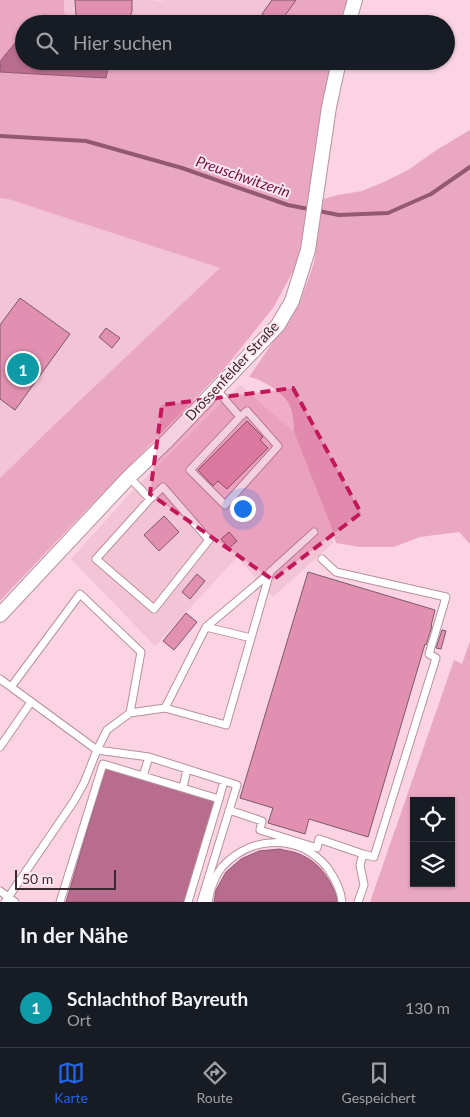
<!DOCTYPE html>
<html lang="de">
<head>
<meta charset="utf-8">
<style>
	body { margin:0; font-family:Lato,sans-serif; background:#20242c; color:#f1f3f6 }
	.controls { position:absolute; right:15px; bottom:15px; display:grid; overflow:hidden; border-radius:0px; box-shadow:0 1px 4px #0004 }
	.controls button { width:45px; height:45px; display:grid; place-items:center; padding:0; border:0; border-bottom:1px solid #363941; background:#171b24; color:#f1f3f6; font:25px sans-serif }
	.scale { position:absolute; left:15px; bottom:12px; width:101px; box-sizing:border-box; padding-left:5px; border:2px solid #3a2a30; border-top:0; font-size:14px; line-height:18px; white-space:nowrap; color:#3a2a30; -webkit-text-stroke:4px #ffe6ef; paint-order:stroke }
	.you { position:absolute; left:242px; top:508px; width:18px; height:18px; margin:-12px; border:4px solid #fff; border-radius:50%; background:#1a73e8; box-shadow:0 0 0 8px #1a73e833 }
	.badge { display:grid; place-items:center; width:32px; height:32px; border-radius:50%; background:#2563eb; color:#fff; font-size:16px; font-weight:700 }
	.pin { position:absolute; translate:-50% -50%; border:2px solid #fff; box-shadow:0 1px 5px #0006 }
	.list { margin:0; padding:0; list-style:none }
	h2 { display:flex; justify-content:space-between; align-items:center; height:65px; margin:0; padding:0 20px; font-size:21px }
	h2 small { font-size:16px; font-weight:400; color:#9ea1a6 }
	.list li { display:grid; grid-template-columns:32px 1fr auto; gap:15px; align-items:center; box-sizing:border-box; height:80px; padding:0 20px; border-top:1px solid #363941 }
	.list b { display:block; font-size:19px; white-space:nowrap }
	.list p { margin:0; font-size:16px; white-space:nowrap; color:#9ea1a6 }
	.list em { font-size:16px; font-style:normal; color:#9ea1a6 }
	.icon { flex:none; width:28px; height:28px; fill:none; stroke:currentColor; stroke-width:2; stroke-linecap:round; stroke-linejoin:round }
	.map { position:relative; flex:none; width:470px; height:902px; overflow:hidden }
	.search { position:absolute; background:#171b24; box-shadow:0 1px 4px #0004; left:15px; right:15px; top:15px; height:55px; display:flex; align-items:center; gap:12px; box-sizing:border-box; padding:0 18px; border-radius:28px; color:#9ea1a6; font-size:19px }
	.sheet { height:145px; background:#171b24 }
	nav { display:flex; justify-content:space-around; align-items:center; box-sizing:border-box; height:70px; border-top:1px solid #363941; background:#171b24; font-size:14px; color:#9ea1a6 }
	nav a { display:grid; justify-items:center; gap:2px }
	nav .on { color:#2563eb }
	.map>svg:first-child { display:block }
</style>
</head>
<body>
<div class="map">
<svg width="470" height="902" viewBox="0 0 470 902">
	<rect width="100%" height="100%" fill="#fcd3e3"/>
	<path fill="#f3c4d6" d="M64,0H77L76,15L81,24H67L64,10Z
		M132,0H153L160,1L166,0H272L260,18L247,19L244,24H127L132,11Z
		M166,61H217L206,66L198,67Z
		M0,198L8,199L221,268L56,423L0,478Z
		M240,385L294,432L331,526L333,543L273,597L237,557L155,646L71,559L134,489Z"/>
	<path fill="#eaa7c2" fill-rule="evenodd" d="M0,0H64V10L67,24H24V34L20,37L1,60L0,69Z
		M296,0H348L342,24H267L260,19L256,24H244L247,18L252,16L259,18L261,15L269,20L272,16L264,11L268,6L285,17Z
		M100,61H166L198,67L206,66L217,61H333L311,179L302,240L296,266L273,308L224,369L72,525L0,601V478L56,423L220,268L8,199L0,198V72L106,78L104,62Z
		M470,130V544L459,532L420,537L394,547H360L336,543L331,526L294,432C294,423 293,410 288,402C281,391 261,379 249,377L300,302L314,263L323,199L338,195L362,191L384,182L408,170L438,149Z
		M470,641V902H370L454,660L462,664ZM414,801H451V883H414Z"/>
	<path fill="#b96d8e" stroke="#935972" d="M24,34V61H100L104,62L108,68L106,78L0,72L1,60L20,37Z
		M106,767L215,800L185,902H66Z
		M280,849C286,851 293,851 299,854C320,862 332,881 338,902H214L216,890L226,872L241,859L259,851Z"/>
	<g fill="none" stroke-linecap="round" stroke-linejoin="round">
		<path stroke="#935972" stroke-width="4" d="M0,136L86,141L182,168L288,205L339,215L388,213L431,194L470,167"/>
	</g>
	<path fill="#e190b2" stroke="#7c5967" d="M75,0H132V11L128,24H81L76,15Z
		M272,0H296L279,24H276L262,14Z
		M20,298L70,334L15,410L0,399V325Z
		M106,328L120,338L112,348L99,337Z
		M247,421L263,437L260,440L268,448L227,489L218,481L213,486L198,470Z
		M164,516L179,532L159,551L144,535Z
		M229,532L237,541L229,548L221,539Z
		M308,572L435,610L431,626H432L426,645L425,644L368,837L309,819L305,834L268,823L273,808L240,798Z
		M197,574L205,581L190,599L182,592Z
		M186,613L197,622L174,650L163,641Z
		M442,630L446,631L441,649L436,648Z"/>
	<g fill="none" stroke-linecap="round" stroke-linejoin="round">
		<g stroke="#b791a0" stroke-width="9">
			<path id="service" d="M216,389L240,417L190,470L225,505L278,446L247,411L240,417
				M129,477L150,499L163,487L209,540L154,609L96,559L150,499
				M322,559L336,572L446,597L429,654L436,658L374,857L363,854
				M206,627L251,638
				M0,679L11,687
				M165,708L206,627L270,573
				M130,713L165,708L226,725L270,572L314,532
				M0,747L31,702
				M143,776L149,757
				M183,788L187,769
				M219,799L224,781
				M229,810L262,821L260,830L317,848L319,839L363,854L360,865L364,885L358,902
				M0,891L15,902
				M5,902L74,801L84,783L97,750L107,730L130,713L141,652L80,594L11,687L97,750L149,757L237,785L201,902
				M60,902L103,764L219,799L188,902
				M208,902C210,890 214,877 222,867C251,835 299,834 327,867C334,877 341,889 342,902"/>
		</g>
		<g stroke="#b791a0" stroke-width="16">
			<path id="minor" d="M348,24L355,0
				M0,615L129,477L167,441L278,325L292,301L308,250L329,107L339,61"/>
		</g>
		<use href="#service" stroke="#fff" stroke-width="7"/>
		<use href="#minor" stroke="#fff" stroke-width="14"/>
	</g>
	<path fill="#c2185b" fill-opacity="0.2" stroke="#c2185b" stroke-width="4" stroke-dasharray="10 6" stroke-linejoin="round" d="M293,388L361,513L273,580L150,494L162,405Z"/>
	<g text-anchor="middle" stroke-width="4" stroke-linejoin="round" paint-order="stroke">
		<g font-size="14" fill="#3a2a30" stroke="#ffe6ef">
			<text transform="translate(232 371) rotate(-47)" y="5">Drossenfelder Straße</text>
		</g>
		<g font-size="15" font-style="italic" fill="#6f1044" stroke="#ffe6ef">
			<text transform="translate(243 177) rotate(19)" y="5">Preuschwitzerin</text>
		</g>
	</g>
</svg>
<div class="controls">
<button><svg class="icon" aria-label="locate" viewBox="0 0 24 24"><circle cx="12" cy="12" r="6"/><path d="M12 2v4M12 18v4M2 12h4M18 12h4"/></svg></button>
<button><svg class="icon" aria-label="layers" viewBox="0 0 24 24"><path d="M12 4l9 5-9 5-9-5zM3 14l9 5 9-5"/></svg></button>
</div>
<div class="scale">50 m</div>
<div class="you"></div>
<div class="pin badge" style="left:23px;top:369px;background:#0f9aa8">1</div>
<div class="search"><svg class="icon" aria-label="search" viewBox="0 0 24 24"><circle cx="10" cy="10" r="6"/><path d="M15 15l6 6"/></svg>Hier suchen</div>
</div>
<section class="sheet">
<h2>In der Nähe<small></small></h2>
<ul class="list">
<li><span class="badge" style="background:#0f9aa8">1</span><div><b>Schlachthof Bayreuth</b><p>Ort</p></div><em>130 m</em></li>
</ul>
</section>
<nav>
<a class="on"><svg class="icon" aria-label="map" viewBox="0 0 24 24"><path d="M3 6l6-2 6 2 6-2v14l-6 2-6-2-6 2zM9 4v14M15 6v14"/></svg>Karte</a>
<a><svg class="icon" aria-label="directions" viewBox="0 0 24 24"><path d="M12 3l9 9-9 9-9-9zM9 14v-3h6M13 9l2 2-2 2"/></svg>Route</a>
<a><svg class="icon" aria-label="saved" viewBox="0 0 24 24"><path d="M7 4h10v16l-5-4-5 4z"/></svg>Gespeichert</a>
</nav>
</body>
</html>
